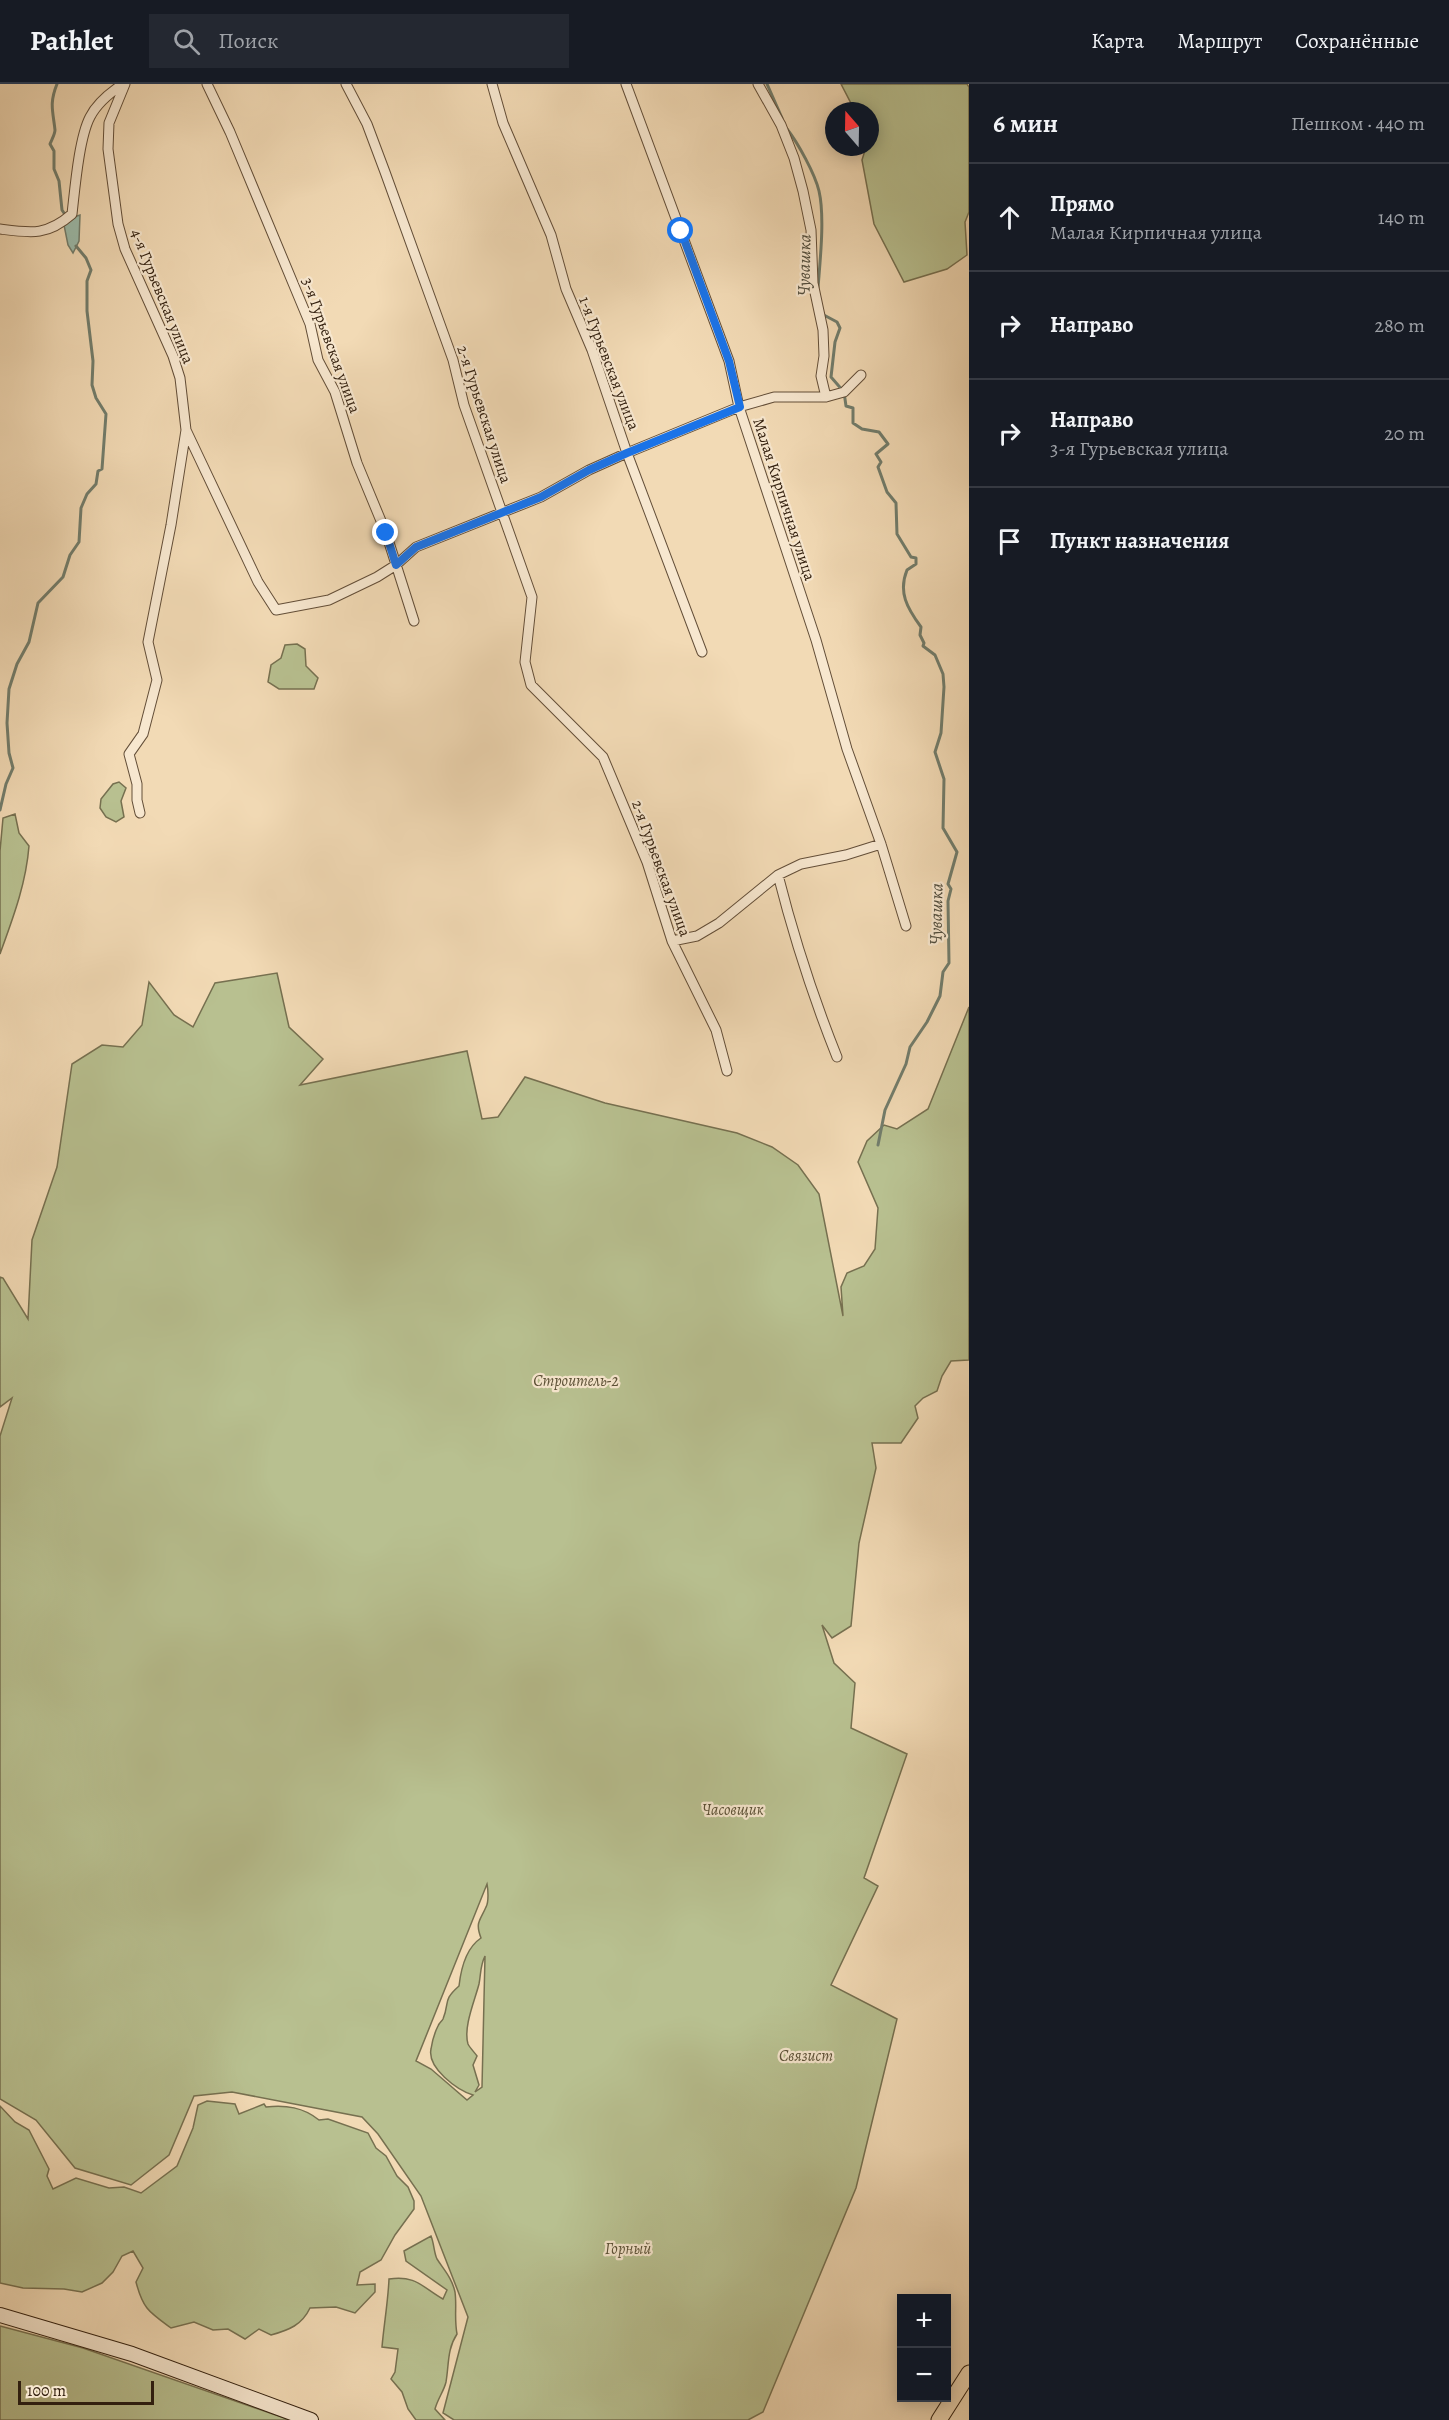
<!DOCTYPE html>
<html lang="ru">
<head>
<meta charset="utf-8">
<style>
	body { margin:0; font-family:Alegreya,serif; background:#242831; color:#f1f3f6 }
	.controls { position:absolute; right:18px; bottom:18px; display:grid; overflow:hidden; border-radius:0px; box-shadow:0 3px 15px #0003 }
	.controls button { width:54px; height:54px; display:grid; place-items:center; padding:0; border:0; border-bottom:2px solid #363941; background:#171b24; color:#f1f3f6; font:30px sans-serif }
	.compass { position:absolute; left:825px; top:18px; width:54px; height:54px; border-radius:50%; background:#171b24; box-shadow:0 3px 15px #0003; rotate:340deg }
	.scale { position:absolute; left:18px; bottom:15px; width:136px; box-sizing:border-box; padding-left:6px; border:3px solid #33200f; border-top:0; font-size:16px; line-height:21px; white-space:nowrap; color:#33200f; -webkit-text-stroke:4px #f7e7cf; paint-order:stroke }
	.stop { position:absolute; width:18px; height:18px; margin:-14px; border:4px solid #1a73e8; border-radius:50%; background:#fff }
	.stop.end { background:#1a73e8; border-color:#fff; box-shadow:0 2px 6px #0008 }
	.list { margin:0; padding:0; list-style:none }
	h2 { display:flex; justify-content:space-between; align-items:center; height:78px; margin:0; padding:0 24px; font-size:26px }
	h2 small { font-size:20px; font-weight:400; color:#9ea1a6 }
	.list li { display:grid; grid-template-columns:39px 1fr auto; gap:18px; align-items:center; box-sizing:border-box; height:108px; padding:0 24px; border-top:2px solid #363941 }
	.list b { display:block; font-size:22px; white-space:nowrap }
	.list p { margin:0; font-size:20px; white-space:nowrap; color:#9ea1a6 }
	.list em { font-size:20px; font-style:normal; color:#9ea1a6 }
	.icon { flex:none; width:33px; height:33px; fill:none; stroke:currentColor; stroke-width:2; stroke-linecap:round; stroke-linejoin:round }
	.map { position:relative; flex:none; width:969px; height:2336px; overflow:hidden }
	header { display:flex; align-items:center; gap:36px; box-sizing:border-box; height:84px; padding:0 30px; background:#171b24; border-bottom:2px solid #363941 }
	header strong { font-size:28px }
	nav { display:flex; gap:33px; margin-inline-start:auto; font-size:21px }
	.search { width:420px; height:54px; background:#242831; display:flex; align-items:center; gap:15px; box-sizing:border-box; padding:0 21px; border-radius:0px; color:#9ea1a6; font-size:22px }
	main { display:flex }
	aside { flex:1; background:#171b24 }
	.map>svg:first-child { display:block }
</style>
</head>
<body>
<header>
<strong>Pathlet</strong>
<div class="search"><svg class="icon" aria-label="search" viewBox="0 0 24 24"><circle cx="10" cy="10" r="6"/><path d="M15 15l6 6"/></svg>Поиск</div>
<nav><a>Карта</a><a>Маршрут</a><a>Сохранённые</a></nav>
</header>
<main>
<div class="map">
<svg width="969" height="2336" viewBox="0 0 969 2336">
	<rect width="100%" height="100%" fill="#f2dab5"/>
	<filter id="stains"><feTurbulence type="fractalNoise" baseFrequency=".00333" numOctaves="4"/><feColorMatrix values="0 0 0 0 .2 0 0 0 0 .09 0 0 0 0 .02 0 0 0 .5 -.17"/></filter>
	<radialGradient id="worn" r=".72"><stop offset=".6" stop-color="#630" stop-opacity="0"/><stop offset="1" stop-color="#630" stop-opacity=".3"/></radialGradient>
	<path fill="#b8c090" stroke="#767050" stroke-width="1.5" fill-rule="evenodd" d="M841,0H967L969,3V128L965,138L967,171L947,185L904,198L874,140L862,76L866,63H870V27H855Z
		M297,560L305,565L306,582L318,594L314,605H279L268,598L271,581L281,574L285,561Z
		M119,698L126,704L121,717L124,733L116,738L106,733L100,724L101,715L113,700Z
		M15,730L19,749L29,762C26,800 13,834 0,870V767L3,734Z
		M277,889L289,943L323,975L300,1001L467,967L482,1035L498,1033L525,993L605,1019L737,1049L772,1063L798,1081L819,1110L843,1232L841,1203L847,1189L864,1182L875,1165L878,1124L858,1078L867,1057L884,1041L897,1045L928,1025L969,923V1276L951,1277L942,1292L937,1307L923,1314L915,1322L918,1334L901,1359H872L876,1384L859,1459L851,1542L832,1554L822,1541L834,1579L855,1599L851,1644L907,1670L864,1794L878,1802L831,1901L897,1935L856,2104L763,2328L748,2336H454L443,2329L468,2233L421,2112L378,2050L362,2033L232,2008L194,2012L169,2071L131,2101L75,2084L36,2036L0,2015V1352L12,1314L0,1323V1193L3,1194L28,1235L32,1156L57,1083L72,980L102,961L123,963L142,941L149,898L174,931L193,943L215,899ZM487,1800C488,1805 489,1818 486,1823C480,1837 475,1838 481,1854C466,1864 461,1884 459,1902C442,1917 450,1918 443,1935C442,1937 439,1939 438,1942C435,1948 432,1958 431,1965C427,1984 457,2006 473,2011L467,2016L431,1985L416,1977ZM485,1872L482,2003L475,2008L479,2001L473,1981L477,1972C475,1969 470,1964 468,1960C463,1943 475,1916 479,1900C481,1890 480,1882 485,1872Z
		M207,2017L235,2020L239,2030L264,2020L266,2023C286,2021 303,2023 319,2036L328,2035L368,2049L376,2064L386,2072L397,2092L408,2103L414,2117V2125L395,2151L381,2176L360,2188L357,2201L375,2200V2208L355,2229L336,2223L310,2224C302,2241 289,2246 271,2251L259,2245L245,2255L228,2245L213,2246L194,2238L171,2244C149,2228 143,2225 136,2198L143,2184L133,2167L122,2172L113,2188L102,2199L82,2208L64,2205L23,2204L0,2199V2022L15,2038L29,2046L49,2085L47,2092L53,2105L76,2094L109,2104L124,2103L141,2109L177,2082L193,2044L198,2021Z
		M431,2152C434,2159 434,2169 437,2175C444,2186 452,2194 455,2208C457,2222 454,2234 457,2250C447,2265 449,2281 446,2298C444,2307 438,2314 435,2325L445,2336H416L408,2325L402,2308L391,2295L395,2288L398,2265L382,2263C384,2240 388,2218 389,2195C416,2191 422,2203 443,2215L447,2206L406,2177L404,2167Z
		M0,2242L83,2264L290,2336H0Z"/>
	<path fill="#9cbbaa" stroke="#727d6c" stroke-width="1.5" d="M80,131L79,157L73,169L68,161L64,141L71,134Z"/>
	<g fill="none" stroke-linecap="round" stroke-linejoin="round">
		<path stroke="#727d6c" stroke-width="3" d="M57,0C49,20 53,27 55,46C55,50 52,55 50,60L54,67V85L59,97L62,126L66,132
			M767,0L782,34
			M787,45C798,59 815,90 819,107C825,133 820,177 818,204
			M822,230L837,238L840,244L835,258L831,293L844,308L846,322L853,324V339L862,345L879,348L888,360L876,370L881,378L878,383L887,408L896,419L897,450L911,473L916,474V480L907,486C898,508 907,524 921,543L920,551L924,559L923,562L935,571L943,590L944,603L941,649L935,668L944,695L943,744L957,768L948,800L951,805L948,817L949,879L943,888L940,912L927,938L910,963L906,980L885,1026L878,1061
			M0,726L6,700L13,684L9,669L7,639L9,605L17,580L29,558L38,519L63,493L70,471L79,458L81,424L87,410L96,400L98,387L102,385L106,330L96,314L92,301L93,277L87,227V197L91,186L86,174L76,162"/>
		<g stroke="#634e38" stroke-width="11">
			<path id="street" d="M125,0L109,39L108,65L118,140L125,165L173,272L180,294L186,346L258,498L276,526L329,516L377,493L396,481L416,463L541,413L589,386L627,369L739,323L774,313H826L844,308L861,291
				M207,0L230,48L310,240L318,276L335,308L357,379L386,449L414,537
				M346,0L367,40L385,88L453,276L464,321L532,513L525,578L531,601L603,673L647,778L672,857L716,946L727,987
				M492,0L503,39L551,151L566,205L592,266L627,369L702,568
				M626,0L729,277L739,323L816,556L847,665L881,760L906,842
				M758,0L781,41L794,74L803,107L811,146L813,199L823,246L824,272L821,292L826,313
				M0,145C31,149 47,152 72,130C75,104 79,54 90,33C97,19 111,8 123,0
				M140,729L137,716V700L129,670L143,650L157,596L148,558L171,441L186,346
				M778,791C794,854 813,913 837,973
				M672,857L697,852L719,839L778,791L801,780L846,771L881,760"/>
		</g>
		<g stroke="#33200f" stroke-width="16">
			<path id="secondary" d="M0,2231L132,2270L311,2336"/>
		</g>
		<g stroke="#33200f" stroke-width="17">
			<path id="primary" d="M939,2336L969,2289"/>
		</g>
		<use href="#street" stroke="#f7e7cf" stroke-width="9"/>
		<use href="#secondary" stroke="#f7e7cf" stroke-width="14"/>
		<use href="#primary" stroke="#f2dab5" stroke-width="15"/>
	</g>
	<g fill="none" stroke-linecap="round" stroke-linejoin="round">
		<path stroke="#1a73e8" stroke-width="8" d="M386,449L396,481L416,463L541,413L589,386L627,369L740,323L729,277L681,147"/>
	</g>
	<g text-anchor="middle" stroke-width="4.5" stroke-linejoin="round" paint-order="stroke">
		<g font-size="16" fill="#33200f" stroke="#f7e7cf">
			<text transform="translate(163 212) rotate(68)" y="6">4-я Гурьевская улица</text>
			<text transform="translate(332 261) rotate(70)" y="6">3-я Гурьевская улица</text>
			<text transform="translate(610 279) rotate(69)" y="6">1-я Гурьевская улица</text>
			<text transform="translate(485 330) rotate(72)" y="6">2-я Гурьевская улица</text>
			<text transform="translate(785 415) rotate(72)" y="6">Малая Кирпичная улица</text>
			<text transform="translate(662 784) rotate(70)" y="6">2-я Гурьевская улица</text>
		</g>
		<g font-size="16" font-style="italic" fill="#5b5036" stroke="#f7e7cf">
			<text x="576" y="1302">Строитель-2</text>
			<text x="733" y="1731">Часовщик</text>
			<text x="806" y="1977">Связист</text>
			<text x="628" y="2170">Горный</text>
		</g>
		<g font-size="18" font-style="italic" fill="#524e3e" stroke="#f7e7cf">
			<text transform="translate(804 181) rotate(-89)" y="6">Чувашка</text>
			<text transform="translate(936 830) rotate(-89)" y="6">Чувашка</text>
		</g>
	</g>
	<rect width="100%" height="100%" filter="url(#stains)"/>
	<rect width="100%" height="100%" fill="url(#worn)"/>
</svg>
<div class="controls">
<button>+</button>
<button>−</button>
</div>
<svg class="compass" viewBox="-18 -18 36 36"><path d="M0-13l5 13h-10z" fill="#e53935"/><path d="M0 13l5-13h-10z" fill="#9ea1a6"/></svg>
<div class="scale">100 m</div>
<div class="stop" style="left:681px;top:147px"></div>
<div class="stop end" style="left:386px;top:449px"></div>
</div>
<aside>
<h2>6 мин<small>Пешком · 440 m</small></h2>
<ul class="list">
<li><svg class="icon" aria-label="ahead" viewBox="0 0 24 24"><path d="M12 20V5M6 11l6-6 6 6"/></svg><div><b>Прямо</b><p>Малая Кирпичная улица</p></div><em>140 m</em></li>
<li><svg class="icon" aria-label="right" viewBox="0 0 24 24"><path d="M7 20v-9h11M14 6l5 5-5 5"/></svg><div><b>Направо</b></div><em>280 m</em></li>
<li><svg class="icon" aria-label="right" viewBox="0 0 24 24"><path d="M7 20v-9h11M14 6l5 5-5 5"/></svg><div><b>Направо</b><p>3-я Гурьевская улица</p></div><em>20 m</em></li>
<li><svg class="icon" aria-label="arrive" viewBox="0 0 24 24"><path d="M6 21V4h12l-3 4 3 4H6"/></svg><div><b>Пункт назначения</b></div></li>
</ul>
</aside>
</main>
</body>
</html>
